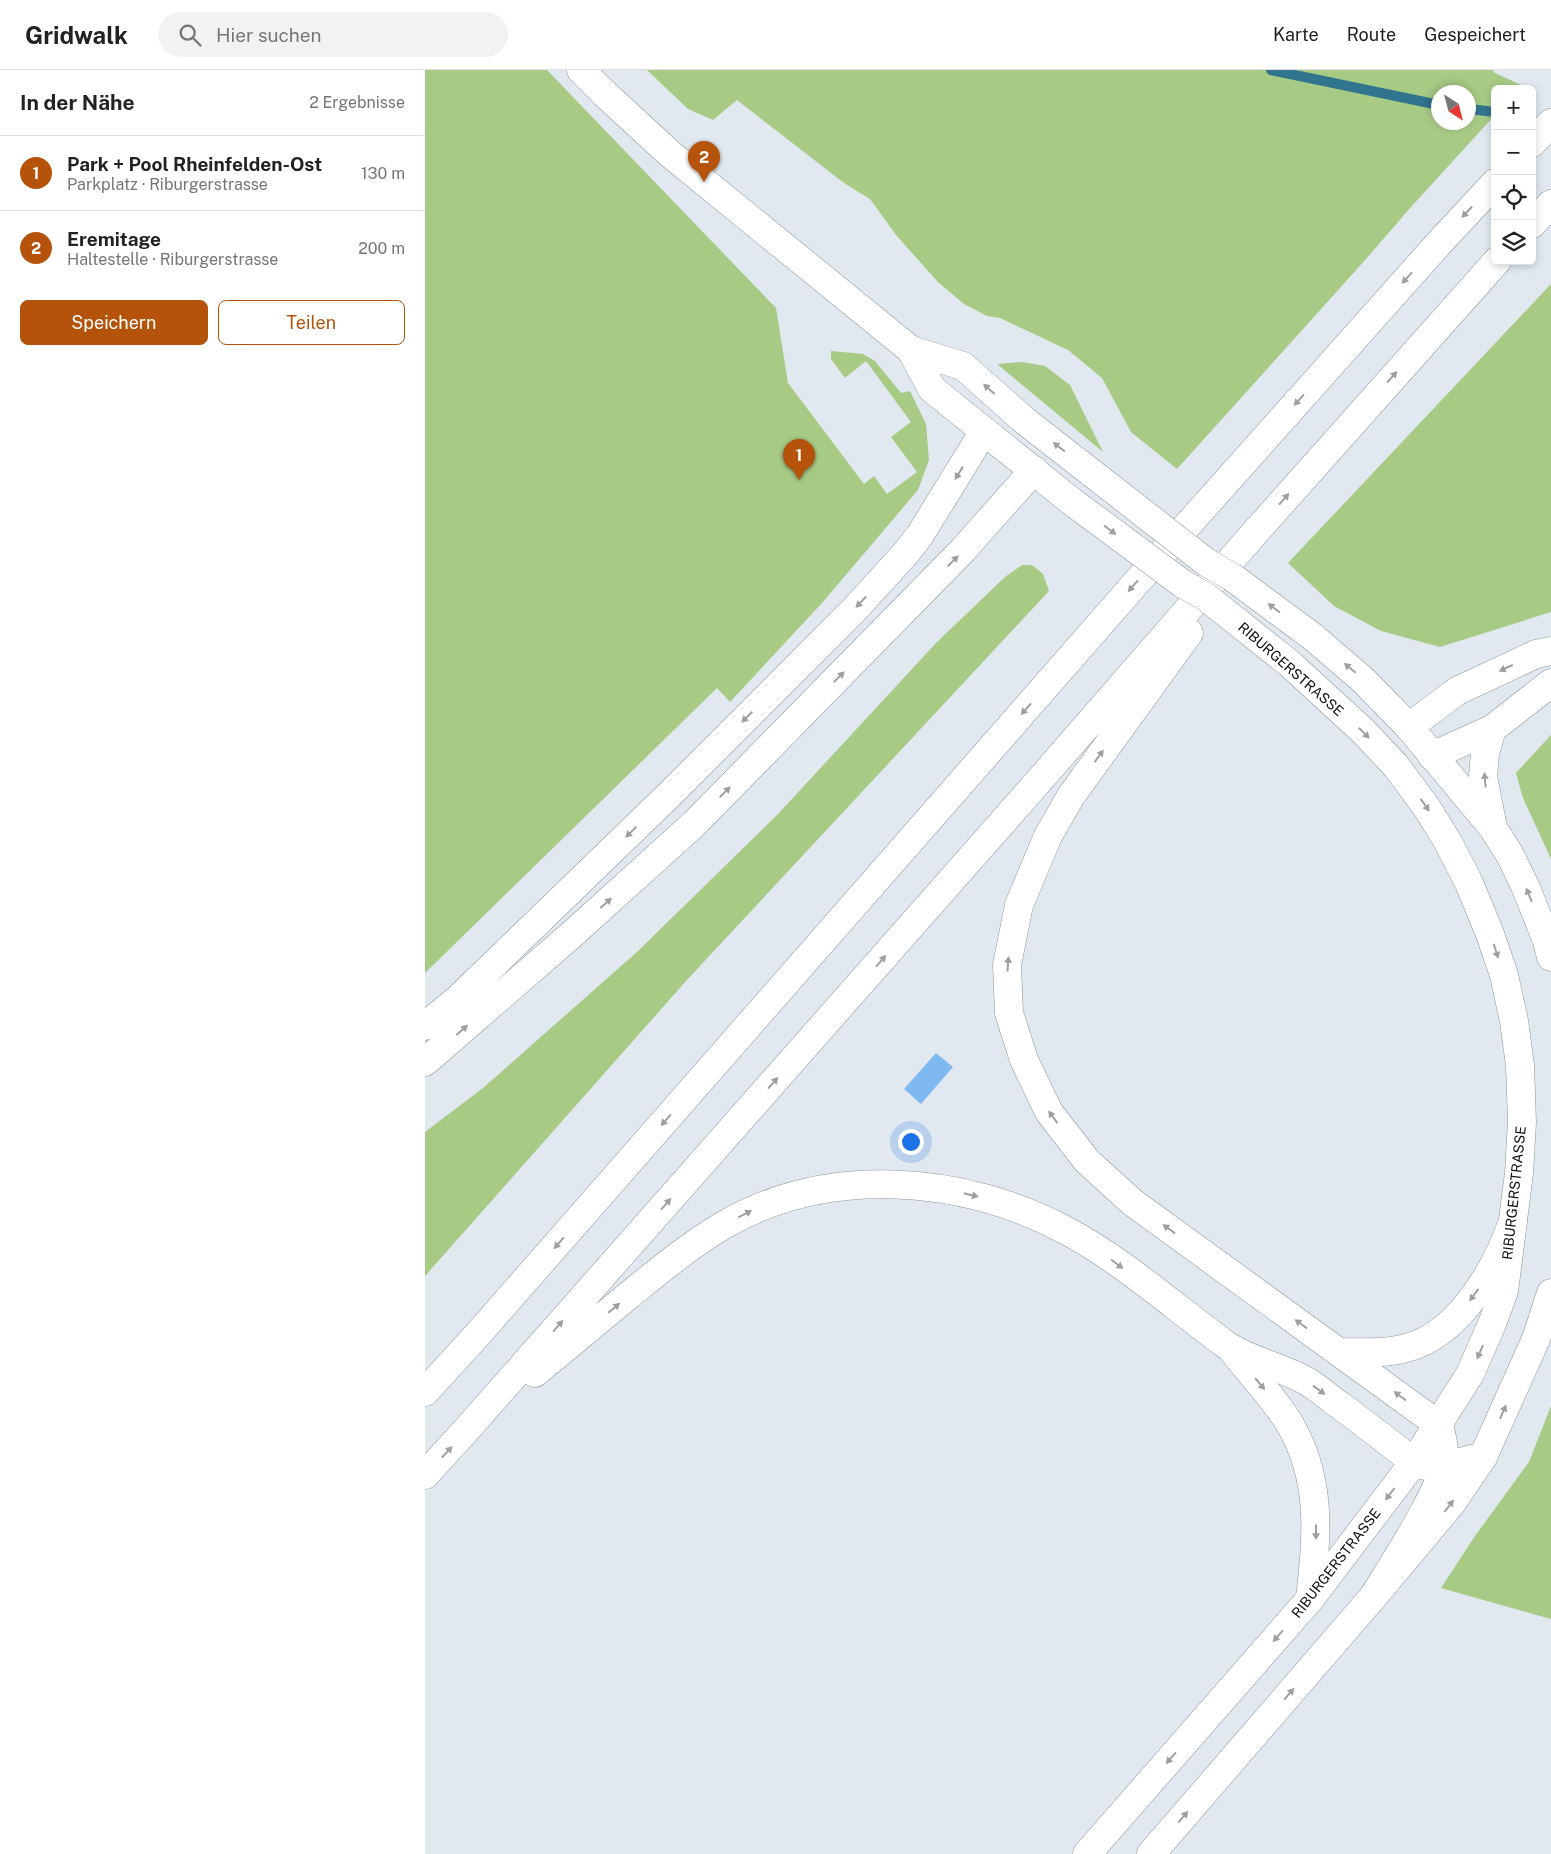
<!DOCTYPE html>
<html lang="de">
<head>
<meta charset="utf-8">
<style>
	body { margin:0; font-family:"Public Sans",sans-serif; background:#f2f2f2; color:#222 }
	.controls { position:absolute; right:15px; top:15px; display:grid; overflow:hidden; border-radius:8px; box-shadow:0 2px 8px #0003 }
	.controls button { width:45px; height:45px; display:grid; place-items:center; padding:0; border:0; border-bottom:1px solid #e0e0e0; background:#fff; color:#222; font:25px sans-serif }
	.compass { position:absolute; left:1006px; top:15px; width:45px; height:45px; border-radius:50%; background:#fff; box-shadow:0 2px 8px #0003; rotate:144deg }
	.you { position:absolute; left:485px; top:1071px; width:18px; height:18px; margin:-12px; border:4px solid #fff; border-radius:50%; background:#1a73e8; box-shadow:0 0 0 8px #1a73e833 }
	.badge { display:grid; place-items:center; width:32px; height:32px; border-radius:50%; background:#b45309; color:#fff; font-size:16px; font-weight:700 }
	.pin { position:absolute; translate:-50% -41px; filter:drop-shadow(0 1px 2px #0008) }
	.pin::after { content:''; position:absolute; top:26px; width:18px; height:15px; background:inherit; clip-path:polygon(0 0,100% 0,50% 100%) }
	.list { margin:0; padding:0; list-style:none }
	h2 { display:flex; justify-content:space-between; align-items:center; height:65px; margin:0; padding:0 20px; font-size:21px }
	h2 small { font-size:16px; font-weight:400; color:#767676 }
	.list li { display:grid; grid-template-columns:32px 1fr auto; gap:15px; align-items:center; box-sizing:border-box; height:75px; padding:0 20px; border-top:1px solid #e0e0e0 }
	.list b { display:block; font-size:19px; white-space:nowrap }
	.list p { margin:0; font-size:16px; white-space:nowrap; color:#767676 }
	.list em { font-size:16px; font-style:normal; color:#767676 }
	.actions { display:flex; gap:10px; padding:15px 20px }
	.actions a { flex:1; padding:11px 0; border:1px solid #b45309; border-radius:8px; text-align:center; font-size:18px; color:#b45309 }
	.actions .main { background:#b45309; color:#fff }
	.icon { flex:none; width:28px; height:28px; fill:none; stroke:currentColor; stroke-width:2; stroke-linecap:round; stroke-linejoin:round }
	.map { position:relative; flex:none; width:1126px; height:1784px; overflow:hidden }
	header { display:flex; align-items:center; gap:30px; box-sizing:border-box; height:70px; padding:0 25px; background:#fff; border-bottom:1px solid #e0e0e0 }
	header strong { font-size:24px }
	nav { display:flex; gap:28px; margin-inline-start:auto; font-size:18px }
	.search { width:350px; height:45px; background:#f2f2f2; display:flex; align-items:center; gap:12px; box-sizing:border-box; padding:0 18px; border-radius:28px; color:#767676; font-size:19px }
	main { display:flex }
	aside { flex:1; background:#fff }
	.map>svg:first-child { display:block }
</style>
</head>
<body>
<header>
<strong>Gridwalk</strong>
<div class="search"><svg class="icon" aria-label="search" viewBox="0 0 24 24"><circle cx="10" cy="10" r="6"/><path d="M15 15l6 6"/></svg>Hier suchen</div>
<nav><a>Karte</a><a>Route</a><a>Gespeichert</a></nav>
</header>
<main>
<aside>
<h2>In der Nähe<small>2 Ergebnisse</small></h2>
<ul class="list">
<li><span class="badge">1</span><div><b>Park + Pool Rheinfelden-Ost</b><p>Parkplatz · Riburgerstrasse</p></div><em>130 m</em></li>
<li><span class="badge">2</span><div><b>Eremitage</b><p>Haltestelle · Riburgerstrasse</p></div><em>200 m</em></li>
</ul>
<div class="actions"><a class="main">Speichern</a><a>Teilen</a></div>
</aside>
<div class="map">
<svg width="1126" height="1784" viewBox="0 0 1126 1784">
	<rect width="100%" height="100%" fill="#e1e8ef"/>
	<path fill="#a7ca85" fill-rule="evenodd" d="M0,0H122L351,238L363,313L439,414L449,406L462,424L492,402L466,367L486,352L441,291L420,308L406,289V281L438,284L450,291L476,323L485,321L501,354L504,390L493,420L397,533L305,632L292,618L0,903Z
		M222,0H1069L1068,2L1098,16L1095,19H1070V45L986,137L941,189L752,399L706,362L677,308L643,280L575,248L562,246L539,234L513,212L471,165L445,129L419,113L312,30L288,50L263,39ZM1044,22V52H1014V22Z
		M1126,214V542L1015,577L956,561L909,536L863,493Z
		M597,292L620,296L645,315L678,382L572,294Z
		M597,495H607L618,504L624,521L261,911L0,1206V1062L58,1018L212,882L353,744L511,573L580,507Z
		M1126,665V789L1098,728L1091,703Z
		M1126,1336V1549L1016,1518L1050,1466L1104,1392Z"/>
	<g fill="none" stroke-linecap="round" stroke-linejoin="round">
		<path stroke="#30748d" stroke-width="10" d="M846,0L1014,35
			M1044,39L1070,42"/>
	</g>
	<path fill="#7fb9f1" d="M511,983L528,997L496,1034L479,1019Z"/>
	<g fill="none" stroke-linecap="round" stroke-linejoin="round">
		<g stroke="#8f959c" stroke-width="29">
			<path id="minor" d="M984,657L1032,621L1111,584L1126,581
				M1067,659L1060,683L1058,707L1068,758
				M1007,686L1067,659L1126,613"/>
		</g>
		<g stroke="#8f959c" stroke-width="29">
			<path id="major" d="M156,0L180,24L244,83L486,280L538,296L600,351L668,404
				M486,280L507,319L646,431
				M888,567L938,610L984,657L1068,758L1085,785L1101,818L1122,871L1126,887
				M662,1784L885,1529L989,1392L1045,1304L1067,1254L1079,1221L1094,1103L1097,1052L1095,995L1089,951L1079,905L1065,864L1044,813L1023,772L1002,738L971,696L938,661L865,594
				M726,1784L948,1527L1027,1433L1058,1387L1111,1269L1126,1223"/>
		</g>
		<g stroke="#8f959c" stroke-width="29">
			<path id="highway" d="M1107,73L1126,53
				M1107,154L1126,134
				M764,563L646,726L623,766L594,835L582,895L584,943L599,990L624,1042L662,1091L707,1132L1014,1355C1018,1369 1021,1383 1018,1397C1015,1413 1007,1427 1000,1440C984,1470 966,1498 948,1527
				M0,956L33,929L246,723L430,539L480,484L495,465L559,361
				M0,992L145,866L269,754L538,480L609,400
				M808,1281C826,1304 847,1326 863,1351C898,1408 892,1466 885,1529
				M916,1282C937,1282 960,1284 981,1278C1034,1265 1071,1199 1088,1151
				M110,1303C141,1277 173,1251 204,1225C235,1200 265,1175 299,1155C402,1095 538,1105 642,1161C698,1191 748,1236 800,1274C824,1291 858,1297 883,1312C895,1319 905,1329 916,1336C941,1355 965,1373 989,1392C1013,1404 1034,1390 1058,1387
				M0,1322L54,1263L711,513L1015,172L1070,113
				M0,1405L43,1358L613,712L827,466L1072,191"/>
		</g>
		<use href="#minor" stroke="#fff" stroke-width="28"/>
		<use href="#major" stroke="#fff" stroke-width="28"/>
		<use href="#highway" stroke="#fff" stroke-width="28"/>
		<g stroke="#8f959c" stroke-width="29" stroke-linecap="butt">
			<path id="major-bridge" d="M668,404L781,492L807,507L888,567
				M646,431L758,514L781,527L865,594"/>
		</g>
		<use href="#major-bridge" stroke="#fff" stroke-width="28"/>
	</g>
	<defs><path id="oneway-solid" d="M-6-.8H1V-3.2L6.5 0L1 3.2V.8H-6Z" transform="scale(1.25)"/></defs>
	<g fill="#9e9fa0">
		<use href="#oneway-solid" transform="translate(1042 142) rotate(133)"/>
		<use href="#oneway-solid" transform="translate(982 208) rotate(132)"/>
		<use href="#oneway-solid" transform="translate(967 307) rotate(-48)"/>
		<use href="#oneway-solid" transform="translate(564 319) rotate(-138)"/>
		<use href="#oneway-solid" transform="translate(874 330) rotate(132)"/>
		<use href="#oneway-solid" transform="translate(634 377) rotate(-143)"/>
		<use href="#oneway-solid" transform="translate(534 403) rotate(122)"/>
		<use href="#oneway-solid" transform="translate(859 429) rotate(-49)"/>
		<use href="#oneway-solid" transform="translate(685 460) rotate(37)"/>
		<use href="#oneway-solid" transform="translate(528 491) rotate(-45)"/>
		<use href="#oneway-solid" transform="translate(708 516) rotate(131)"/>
		<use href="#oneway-solid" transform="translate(436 532) rotate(133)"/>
		<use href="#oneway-solid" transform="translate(849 538) rotate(-143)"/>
		<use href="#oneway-solid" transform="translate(925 598) rotate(-140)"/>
		<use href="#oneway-solid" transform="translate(1081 598) rotate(155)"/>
		<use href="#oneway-solid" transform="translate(414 607) rotate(-45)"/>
		<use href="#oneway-solid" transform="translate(601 639) rotate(131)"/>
		<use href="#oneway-solid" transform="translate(322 647) rotate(135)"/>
		<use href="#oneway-solid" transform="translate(939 663) rotate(45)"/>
		<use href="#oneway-solid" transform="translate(674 686) rotate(-54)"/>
		<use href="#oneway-solid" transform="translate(1060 710) rotate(-95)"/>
		<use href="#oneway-solid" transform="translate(300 722) rotate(-45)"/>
		<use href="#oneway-solid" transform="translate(1000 735) rotate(55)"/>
		<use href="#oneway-solid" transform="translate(206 762) rotate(136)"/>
		<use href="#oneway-solid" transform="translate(1104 825) rotate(-112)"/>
		<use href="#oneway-solid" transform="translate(181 833) rotate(-42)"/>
		<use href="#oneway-solid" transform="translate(1071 881) rotate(72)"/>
		<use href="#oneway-solid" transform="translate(456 891) rotate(-49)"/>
		<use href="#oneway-solid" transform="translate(583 894) rotate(-86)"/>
		<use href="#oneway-solid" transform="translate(37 960) rotate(-41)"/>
		<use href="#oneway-solid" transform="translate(348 1013) rotate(-49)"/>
		<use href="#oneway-solid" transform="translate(628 1047) rotate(-126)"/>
		<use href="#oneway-solid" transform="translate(241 1050) rotate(131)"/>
		<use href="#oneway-solid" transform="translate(546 1125) rotate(13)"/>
		<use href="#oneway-solid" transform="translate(241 1134) rotate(-49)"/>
		<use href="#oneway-solid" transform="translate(320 1144) rotate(-27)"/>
		<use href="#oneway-solid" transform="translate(744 1159) rotate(-144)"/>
		<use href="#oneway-solid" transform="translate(134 1173) rotate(131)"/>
		<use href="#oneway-solid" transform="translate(692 1194) rotate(37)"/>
		<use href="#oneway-solid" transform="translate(1049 1225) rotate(126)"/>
		<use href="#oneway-solid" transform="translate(189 1238) rotate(-40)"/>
		<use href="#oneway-solid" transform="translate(876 1254) rotate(-144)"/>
		<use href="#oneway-solid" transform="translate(133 1256) rotate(-49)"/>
		<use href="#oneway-solid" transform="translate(1055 1282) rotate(114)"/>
		<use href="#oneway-solid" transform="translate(835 1314) rotate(50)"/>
		<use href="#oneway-solid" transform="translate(894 1320) rotate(36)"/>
		<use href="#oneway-solid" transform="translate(975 1326) rotate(-143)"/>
		<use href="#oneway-solid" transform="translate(1078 1342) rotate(-66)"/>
		<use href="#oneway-solid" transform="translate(22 1382) rotate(-47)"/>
		<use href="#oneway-solid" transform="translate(965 1424) rotate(127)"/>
		<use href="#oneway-solid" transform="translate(1024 1436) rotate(-52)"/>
		<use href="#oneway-solid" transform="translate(891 1462) rotate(91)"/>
		<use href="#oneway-solid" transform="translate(853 1566) rotate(131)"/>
		<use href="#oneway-solid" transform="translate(864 1624) rotate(-49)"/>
		<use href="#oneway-solid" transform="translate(746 1688) rotate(131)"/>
		<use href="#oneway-solid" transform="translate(758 1747) rotate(-49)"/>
	</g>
	<g text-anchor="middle" stroke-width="4" stroke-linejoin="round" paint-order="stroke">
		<g font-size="14" fill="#0d0f11" stroke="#fff">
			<text transform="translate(866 599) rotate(41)" y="5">RIBURGERSTRASSE</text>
			<text transform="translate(1089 1123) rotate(-84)" y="5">RIBURGERSTRASSE</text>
			<text transform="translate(911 1493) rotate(-52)" y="5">RIBURGERSTRASSE</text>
		</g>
	</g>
</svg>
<div class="controls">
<button>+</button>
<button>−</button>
<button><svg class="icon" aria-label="locate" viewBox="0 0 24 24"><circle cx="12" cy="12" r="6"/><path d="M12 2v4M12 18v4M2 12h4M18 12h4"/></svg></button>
<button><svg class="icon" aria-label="layers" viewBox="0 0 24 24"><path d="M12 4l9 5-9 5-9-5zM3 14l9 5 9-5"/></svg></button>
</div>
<svg class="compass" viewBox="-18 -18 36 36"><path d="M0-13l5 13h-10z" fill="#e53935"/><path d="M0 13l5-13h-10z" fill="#767676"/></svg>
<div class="you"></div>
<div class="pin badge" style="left:374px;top:410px">1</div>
<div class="pin badge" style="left:279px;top:112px">2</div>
</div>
</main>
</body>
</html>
